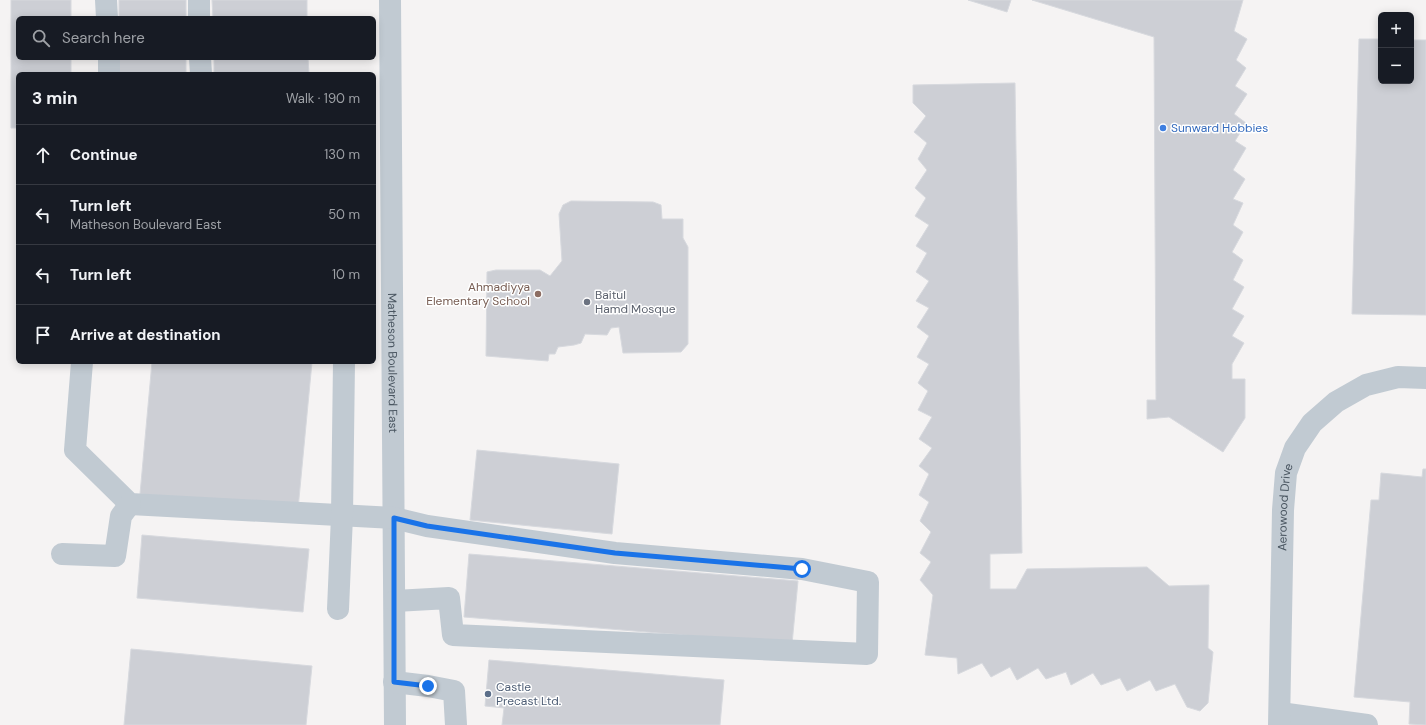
<!DOCTYPE html>
<html lang="en">
<head>
<meta charset="utf-8">
<style>
	body { margin:0; font-family:"DM Sans",sans-serif; background:#20242c; color:#f1f3f6 }
	.controls { position:absolute; right:12px; top:12px; display:grid; overflow:hidden; border-radius:6px; box-shadow:0 2px 10px #0003 }
	.controls button { width:36px; height:36px; display:grid; place-items:center; padding:0; border:0; border-bottom:1px solid #363941; background:#171b24; color:#f1f3f6; font:20px sans-serif }
	.stop { position:absolute; width:12px; height:12px; margin:-9px; border:3px solid #1a73e8; border-radius:50%; background:#fff }
	.stop.end { background:#1a73e8; border-color:#fff; box-shadow:0 1px 4px #0008 }
	.list { margin:0; padding:0; list-style:none }
	h2 { display:flex; justify-content:space-between; align-items:center; height:52px; margin:0; padding:0 16px; font-size:17px }
	h2 small { font-size:13px; font-weight:400; color:#9ea1a6 }
	.list li { display:grid; grid-template-columns:26px 1fr auto; gap:12px; align-items:center; box-sizing:border-box; height:60px; padding:0 16px; border-top:1px solid #363941 }
	.list b { display:block; font-size:15px; white-space:nowrap }
	.list p { margin:0; font-size:13px; white-space:nowrap; color:#9ea1a6 }
	.list em { font-size:13px; font-style:normal; color:#9ea1a6 }
	.icon { flex:none; width:22px; height:22px; fill:none; stroke:currentColor; stroke-width:2; stroke-linecap:round; stroke-linejoin:round }
	.map { position:relative; flex:none; width:1426px; height:725px; overflow:hidden }
	.search { position:absolute; background:#171b24; box-shadow:0 2px 10px #0003; left:16px; top:16px; width:360px; height:44px; display:flex; align-items:center; gap:10px; box-sizing:border-box; padding:0 14px; border-radius:6px; color:#9ea1a6; font-size:15px }
	.panel { position:absolute; background:#171b24; box-shadow:0 2px 10px #0003; left:16px; top:72px; width:360px; height:292px; border-radius:6px }
	.map>svg:first-child { display:block }
</style>
</head>
<body>
<div class="map">
<svg width="1426" height="725" viewBox="0 0 1426 725">
	<rect width="100%" height="100%" fill="#f5f3f3"/>
	<path fill="#cdcfd5" stroke="#d7d9de" d="M11,0H71V18H18V58H71V74H18V128H11Z
		M119,0H186V18H119Z
		M212,0H307V18H213Z
		M968,0H1011L1007,12Z
		M1032,0H1243L1234,31L1247,39L1236,60L1246,68L1235,86L1247,94L1234,114L1246,123L1235,141L1246,148L1233,170L1245,179L1233,199L1243,203L1233,225L1243,232L1232,252L1243,260L1233,280L1244,287L1232,309L1244,316L1232,336L1244,343L1232,364V379H1245V418L1223,452L1169,417L1147,419V400H1156L1154,37Z
		M1359,39H1381V81H1411V40H1426V315L1352,314Z
		M119,58H186V74H119Z
		M214,58H308L309,74H214Z
		M1015,83L1022,553L990,554V589H1016L1027,569L1147,567L1169,586L1209,585L1208,648L1213,652L1208,703L1200,711L1187,707L1175,684L1156,691L1150,680L1127,691L1120,678L1101,685L1093,673L1071,685L1066,672L1046,679L1038,668L1017,680L1010,667L991,677L982,663L958,674L957,658L925,655L933,595L920,580L931,562L920,553L931,532L920,521L929,502L919,495L929,474L919,466L932,448L919,439L932,417L918,410L928,391L918,383L929,364L917,357L929,336L917,327L929,308L916,301L929,281L916,272L927,253L916,246L929,225L915,216L926,198L915,188L927,170L918,159L927,143L914,132L926,116L913,103V85Z
		M571,201L653,202L661,205L662,219H683V238L688,247V344L681,352L623,353L619,327L611,328L607,335L585,334L581,343L574,345L558,347L555,354H549L548,361L486,356L487,272L496,270H540L550,276L562,261L559,214L563,205Z
		M152,362H312L298,509L140,494Z
		M477,450L619,464L612,534L470,520Z
		M1423,469H1426V725L1409,724L1410,702L1354,697L1371,500H1379L1381,473L1422,477Z
		M142,535L309,549L303,612L137,598Z
		M469,554L798,581L792,644L464,617Z
		M131,649L312,666L306,725H124Z
		M489,660L724,680L720,725H502L504,708L485,706Z"/>
	<g fill="none" stroke-linecap="round" stroke-linejoin="round">
		<g stroke="#c1cad2" stroke-width="22">
			<path d="M106,0L107,18"/>
			<path d="M199,0V18"/>
			<path id="s1" d="M390,0L395,725"/>
			<path d="M109,58V74"/>
			<path d="M200,58L201,74"/>
			<path d="M82,362L75,450L130,504L394,518L427,526L615,553L802,569L868,582L867,654L453,635L449,598L395,601"/>
			<path d="M62,554L115,556L121,516L130,504"/>
			<path d="M338,609L342,516L344,362"/>
			<path d="M394,682L428,686L454,691L456,725"/>
			<path d="M1280,713L1367,725"/>
			<path id="s2" d="M1279,725L1283,510L1286,473L1295,448L1312,423L1336,402L1366,385L1398,377L1426,378"/>
		</g>
	</g>
	<g fill="none" stroke-linecap="round" stroke-linejoin="round">
		<path stroke="#1a73e8" stroke-width="5" d="M428,686L394,682V518L427,526L615,553L802,569"/>
	</g>
	<circle fill="#3f7fe0" stroke="#fff" stroke-width="1.5" cx="1163" cy="128" r="4"/>
	<circle fill="#8d6e63" stroke="#fff" stroke-width="1.5" cx="538" cy="294" r="4"/>
	<circle fill="#6b7280" stroke="#fff" stroke-width="1.5" cx="587" cy="302" r="4"/>
	<circle fill="#5c6f8a" stroke="#fff" stroke-width="1.5" cx="488" cy="694" r="4"/>
	<g text-anchor="middle" stroke-width="3" stroke-linejoin="round" paint-order="stroke">
		<g font-size="12" fill="#366cbe" stroke="#fff" text-anchor="start">
			<text x="1171" y="132">Sunward Hobbies</text>
		</g>
		<g font-size="12" fill="#785e54" stroke="#fff" text-anchor="end">
			<text x="530" y="291">Ahmadiyya<tspan x="530" dy="14">Elementary School</tspan></text>
		</g>
		<g font-size="12" fill="#5b616d" stroke="#fff" text-anchor="start">
			<text x="595" y="299">Baitul<tspan x="595" dy="14">Hamd Mosque</tspan></text>
		</g>
		<g font-size="12" fill="#4a5661" stroke="#fff">
			<text dy="4" stroke="none"><textPath href="#s1" startOffset="363">Matheson Boulevard East</textPath></text>
			<text dy="4" stroke="none"><textPath href="#s2" startOffset="218">Aerowood Drive</textPath></text>
		</g>
		<g font-size="12" fill="#4e5e75" stroke="#fff" text-anchor="start">
			<text x="496" y="691">Castle<tspan x="496" dy="14">Precast Ltd.</tspan></text>
		</g>
	</g>
</svg>
<div class="controls">
<button>+</button>
<button>−</button>
</div>
<div class="stop" style="left:802px;top:569px"></div>
<div class="stop end" style="left:428px;top:686px"></div>
<div class="search"><svg class="icon" aria-label="search" viewBox="0 0 24 24"><circle cx="10" cy="10" r="6"/><path d="M15 15l6 6"/></svg>Search here</div>
<section class="panel">
<h2>3 min<small>Walk · 190 m</small></h2>
<ul class="list">
<li><svg class="icon" aria-label="ahead" viewBox="0 0 24 24"><path d="M12 20V5M6 11l6-6 6 6"/></svg><div><b>Continue</b></div><em>130 m</em></li>
<li><svg class="icon" aria-label="left" viewBox="0 0 24 24"><path d="M17 20v-9H6M10 6l-5 5 5 5"/></svg><div><b>Turn left</b><p>Matheson Boulevard East</p></div><em>50 m</em></li>
<li><svg class="icon" aria-label="left" viewBox="0 0 24 24"><path d="M17 20v-9H6M10 6l-5 5 5 5"/></svg><div><b>Turn left</b></div><em>10 m</em></li>
<li><svg class="icon" aria-label="arrive" viewBox="0 0 24 24"><path d="M6 21V4h12l-3 4 3 4H6"/></svg><div><b>Arrive at destination</b></div></li>
</ul>
</section>
</div>
</body>
</html>
